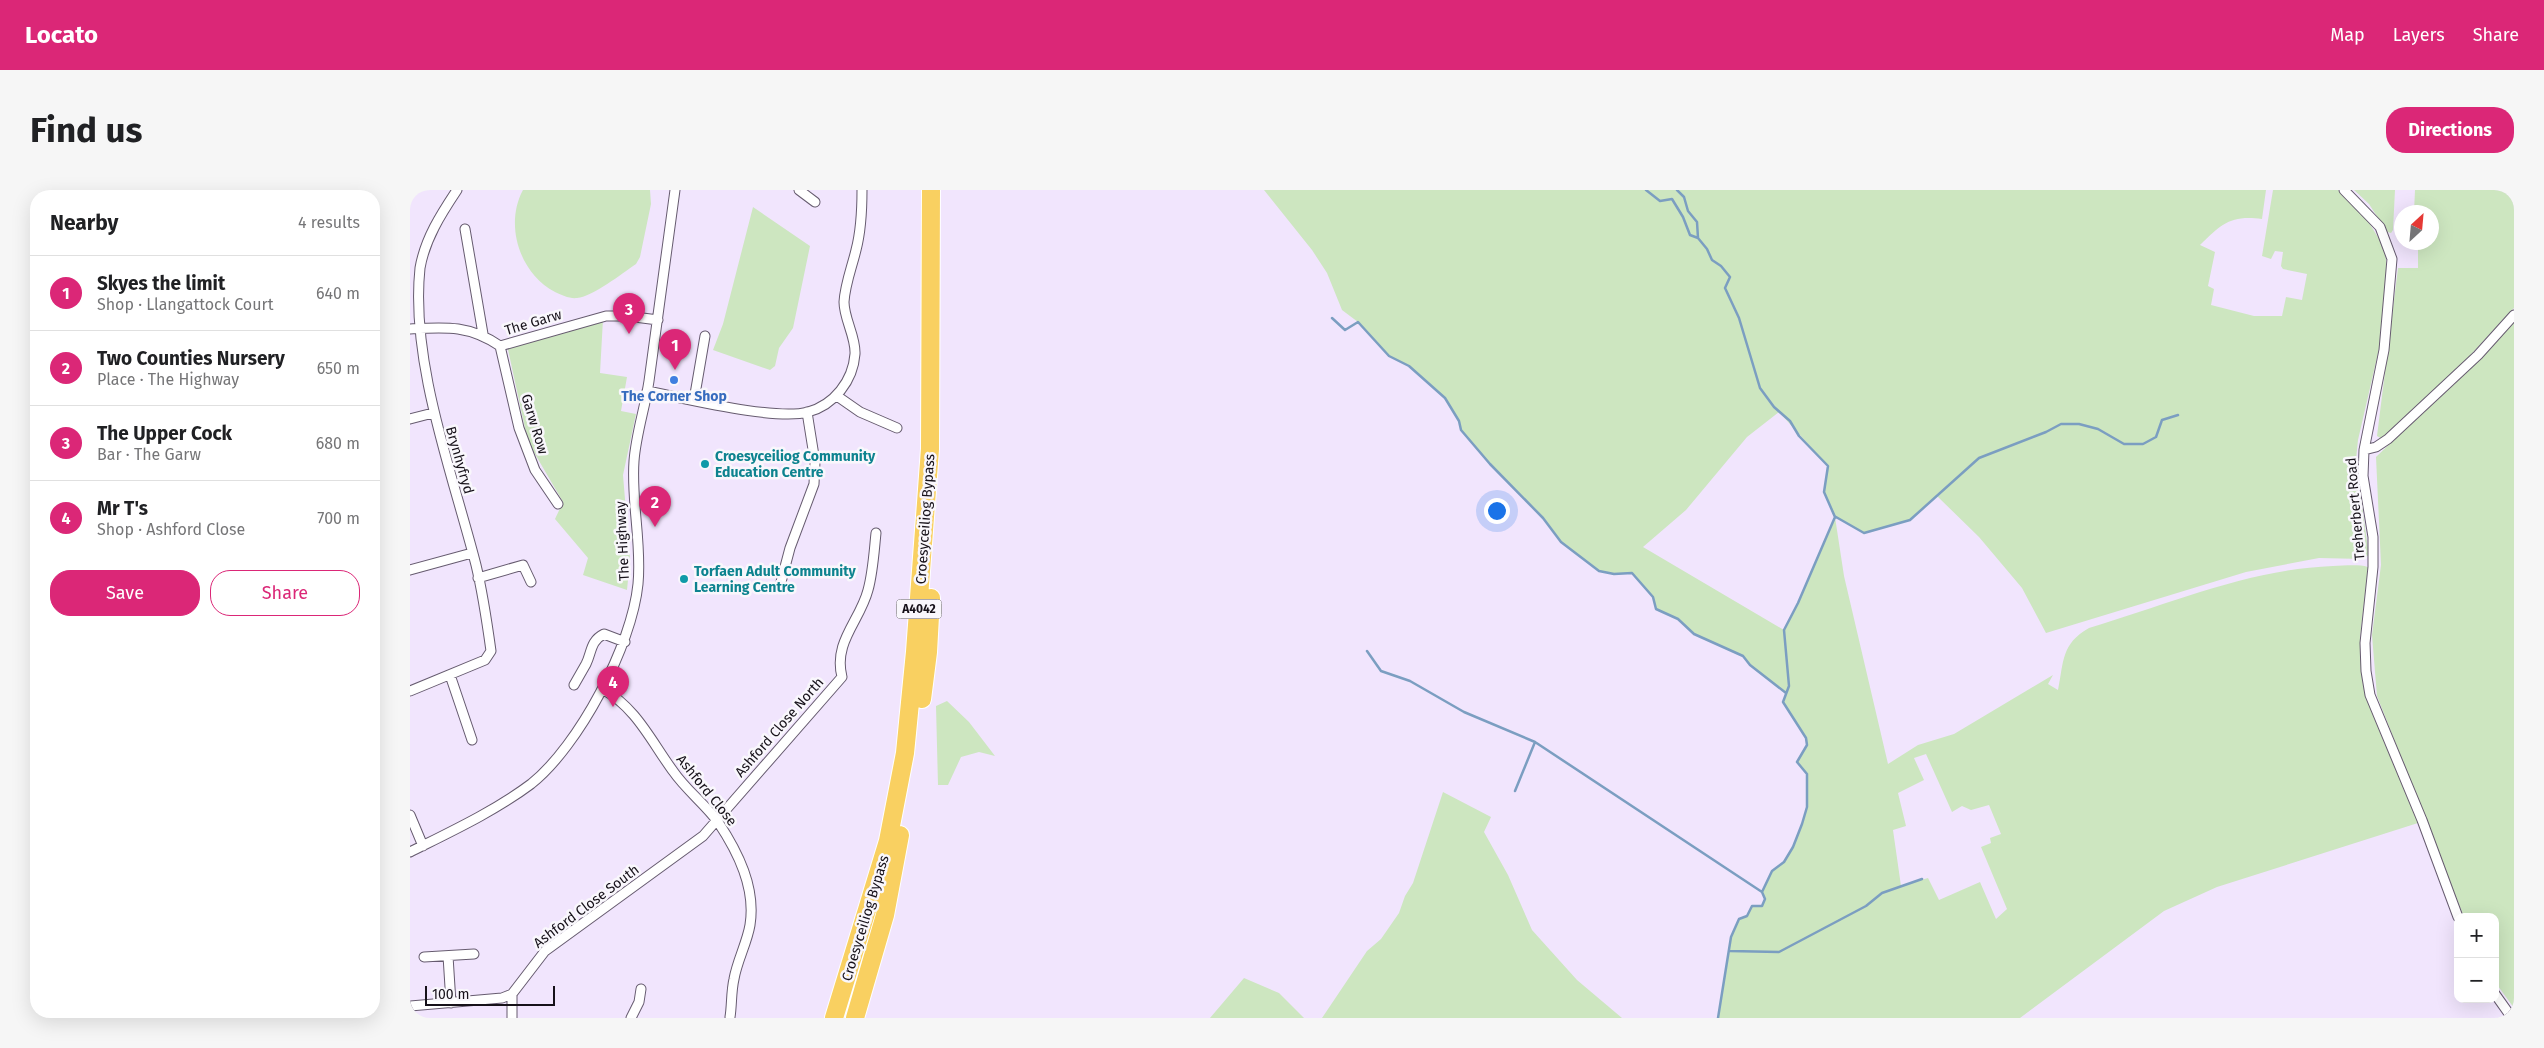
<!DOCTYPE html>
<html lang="en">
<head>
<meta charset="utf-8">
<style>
	body { margin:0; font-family:"Fira Sans",sans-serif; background:#f6f6f6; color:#202124 }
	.controls { position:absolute; right:15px; bottom:15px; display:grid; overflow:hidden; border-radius:10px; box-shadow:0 5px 20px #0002 }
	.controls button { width:45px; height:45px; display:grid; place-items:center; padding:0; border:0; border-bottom:1px solid #e0e0e0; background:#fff; color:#202124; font:25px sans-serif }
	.compass { position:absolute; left:1984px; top:15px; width:45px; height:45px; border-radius:50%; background:#fff; box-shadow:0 5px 20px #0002; rotate:26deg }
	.scale { position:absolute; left:15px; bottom:12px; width:130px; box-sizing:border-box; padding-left:5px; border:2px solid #161119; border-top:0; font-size:14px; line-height:18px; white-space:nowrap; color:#161119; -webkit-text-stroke:4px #f9f7fc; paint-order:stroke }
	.you { position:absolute; left:1086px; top:320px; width:18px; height:18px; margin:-12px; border:4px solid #fff; border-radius:50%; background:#1a73e8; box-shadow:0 0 0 8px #1a73e833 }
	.badge { display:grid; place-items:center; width:32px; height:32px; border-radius:50%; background:#db2777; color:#fff; font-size:16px; font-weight:700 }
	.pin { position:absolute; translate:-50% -41px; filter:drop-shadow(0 1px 2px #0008) }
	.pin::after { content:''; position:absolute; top:26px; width:18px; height:15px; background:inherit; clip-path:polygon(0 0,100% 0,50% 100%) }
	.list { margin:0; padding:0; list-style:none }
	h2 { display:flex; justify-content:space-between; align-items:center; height:65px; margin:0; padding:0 20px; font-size:21px }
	h2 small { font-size:16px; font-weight:400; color:#757577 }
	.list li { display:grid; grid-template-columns:32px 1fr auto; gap:15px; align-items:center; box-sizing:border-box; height:75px; padding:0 20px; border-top:1px solid #e0e0e0 }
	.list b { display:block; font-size:19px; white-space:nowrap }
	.list p { margin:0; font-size:16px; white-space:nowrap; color:#757577 }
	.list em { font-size:16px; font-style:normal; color:#757577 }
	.actions { display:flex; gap:10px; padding:15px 20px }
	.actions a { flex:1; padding:11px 0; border:1px solid #db2777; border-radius:20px; text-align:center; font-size:18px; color:#db2777 }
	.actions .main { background:#db2777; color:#fff }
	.map { position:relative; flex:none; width:2104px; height:828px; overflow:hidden; border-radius:20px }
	header { display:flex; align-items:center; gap:30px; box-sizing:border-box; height:70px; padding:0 25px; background:#db2777; color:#fff }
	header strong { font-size:24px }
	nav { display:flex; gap:28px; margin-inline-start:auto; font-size:18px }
	.intro { display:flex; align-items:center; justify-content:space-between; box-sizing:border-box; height:120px; padding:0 30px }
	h1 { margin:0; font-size:35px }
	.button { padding:12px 22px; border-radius:20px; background:#db2777; color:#fff; font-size:18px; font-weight:700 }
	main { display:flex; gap:30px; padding:0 30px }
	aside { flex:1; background:#fff; border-radius:20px; box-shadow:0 5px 20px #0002 }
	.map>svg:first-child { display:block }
</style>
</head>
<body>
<header>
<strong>Locato</strong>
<nav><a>Map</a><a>Layers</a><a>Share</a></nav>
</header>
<div class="intro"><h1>Find us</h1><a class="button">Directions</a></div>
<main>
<aside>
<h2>Nearby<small>4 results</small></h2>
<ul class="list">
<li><span class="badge">1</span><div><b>Skyes the limit</b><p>Shop · Llangattock Court</p></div><em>640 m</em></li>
<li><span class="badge">2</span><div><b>Two Counties Nursery</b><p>Place · The Highway</p></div><em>650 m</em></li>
<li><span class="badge">3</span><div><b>The Upper Cock</b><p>Bar · The Garw</p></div><em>680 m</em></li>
<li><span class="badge">4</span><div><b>Mr T's</b><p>Shop · Ashford Close</p></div><em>700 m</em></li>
</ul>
<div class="actions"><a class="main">Save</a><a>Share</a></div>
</aside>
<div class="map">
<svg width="2104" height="828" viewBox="0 0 2104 828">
	<rect width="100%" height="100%" fill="#f1e5fd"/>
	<path fill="#cde6c0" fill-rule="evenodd" d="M113,0H240L241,14L230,67L226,74C211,84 184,106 167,108C160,109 151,105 145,102C110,84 94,35 113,0Z
		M854,0H1856L1852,29C1820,25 1812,34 1790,55L1805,62L1798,96L1804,99L1801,115L1844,126H1872L1876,107L1892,110L1897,84L1873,79L1871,76L1873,62L1865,61L1861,69L1852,66L1863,0H1928L1952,22L1963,39L1975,59L1977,80L1969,159L1948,250L1944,289L1951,309L1959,365L1953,369L1909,368L1836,382L1636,443L1612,398L1569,347L1527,306L1500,330L1454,343L1425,327L1434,386L1478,574L1508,555L1544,544L1643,485L1638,494L1648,500C1654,471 1651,454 1679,438C1759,414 1839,379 1923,376C1934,376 1947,374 1958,377L1950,448L1953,495L1962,523L2008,633L1807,697L1754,721L1610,828H1308L1321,747L1329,729L1337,726L1342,716H1352L1355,709L1352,702L1362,681L1373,672L1383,657L1392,634L1397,617V584L1387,572L1397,555L1396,548L1373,512L1376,503L1340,475L1333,466L1284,444L1268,429L1246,419L1243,407L1222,383L1204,384L1189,381L1151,352L1133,328L1080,274L1051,240L1049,231L1035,208L999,176L979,166L948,132L932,120L917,83L902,60ZM1369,222L1418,276L1414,302L1425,327L1388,413L1374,440L1233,357L1276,320L1337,247ZM1516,564L1542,622L1552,616L1561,620L1579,615L1591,644L1580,648L1581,653L1571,657L1597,719L1586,729L1570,692L1529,710L1518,688L1491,696L1483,640L1496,636L1488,603L1514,590L1504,568Z
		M1944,0H1985L1983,40L1981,43L1977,42L1959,14Z
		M2005,0H2104V118L2042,185L1972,249L1967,246L1988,78H2008V53L2022,52V22H2004Z
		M343,17L400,56L383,138L369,158L365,176L360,180L303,160L313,134Z
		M193,129L190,183L217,187L211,221L226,224L213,285L220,370L217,400L173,385L178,368L145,329L153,312L118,252L97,155Z
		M2104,132V818L2085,792V727H2054L1967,506L1962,445L1971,375L1966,267C2012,222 2062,181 2104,132Z
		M537,511L559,532L585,566L569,562L551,567L538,595H528L526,516Z
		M1033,602L1081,627L1074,642L1098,685L1122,740L1167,790L1212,828H912L957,761L971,749L989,723L995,706L1003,693Z
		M834,788L869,803L894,828H800Z"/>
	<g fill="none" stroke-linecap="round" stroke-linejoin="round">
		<path stroke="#7b9ec1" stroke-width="2.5" d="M1236,0L1250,11L1262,9L1273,27L1280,45L1288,48
			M1267,0L1274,7L1278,21L1287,32L1288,48L1297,59L1302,70L1311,76L1320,87L1315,98L1329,128L1350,198L1364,217L1380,231L1389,246L1418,276L1414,302L1425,327L1388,413L1374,440L1379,496L1373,512L1396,548L1397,555L1387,572L1397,584V617L1392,634L1383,657L1374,672L1362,681L1352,702L1355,709L1352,716H1342L1337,726L1329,729L1321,747L1308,828
			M922,128L935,140L948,132L979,166L999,176L1035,208L1049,231L1051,240L1080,274L1133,328L1151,352L1189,381L1204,384L1222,383L1243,407L1246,419L1268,429L1284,444L1333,466L1340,475L1376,503
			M1426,327L1454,343L1500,330L1569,268L1636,242L1651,234H1669L1688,239L1714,254H1733L1746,247L1752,230L1768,225
			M957,461L971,481L1000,491L1054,522L1125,552L1352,702
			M1105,601L1125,552
			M1320,761L1369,762L1456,716L1472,703L1512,689"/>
		<g stroke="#665b6f" stroke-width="11">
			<path id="street" d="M389,0L405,12
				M1934,0L1970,37L1982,69L1974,160L1954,260L1953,286L1963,347V377L1955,453L1956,481L1960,505L2012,630L2048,727
				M55,39L73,144
				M0,139C36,137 59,135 90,156L196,126H217L248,130
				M90,156L109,238L125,280L148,314
				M237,201C274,208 365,231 398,222C424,215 443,191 445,164C446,147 434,129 434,112C435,94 442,77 446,60C451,41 452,20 452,0
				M427,206L450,222L487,238
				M284,210L295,146
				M0,229L23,223
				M1954,260L1966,257L1978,249L2068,165L2104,125
				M0,380L62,363
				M68,388L113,375L121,392
				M371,392L380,358L404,294L405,272L397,222
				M40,485L62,550
				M164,495C168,488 172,481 176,474C182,462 180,451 194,444L215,452
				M192,499C226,517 241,551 263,581C276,600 295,614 308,632C328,662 346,698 340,735C337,753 327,771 324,789C321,802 322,815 320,827
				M0,501L75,470L81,461C77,432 73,404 66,375C43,285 0,172 10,78C15,49 31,24 47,0
				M0,625L13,656
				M0,662C40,642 85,621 121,594C169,556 222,455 228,394C232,353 221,312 224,271C226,244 235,218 239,191C248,127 256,64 265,0
				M38,766L41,813
				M14,767L64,764
				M102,804V828
				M2085,804L2102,828
				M0,816L92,808L102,804L135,761L293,646L432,487C423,452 450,431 458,400C463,382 464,362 466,343
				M221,828L229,812L231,799"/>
		</g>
		<g stroke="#fff" stroke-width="20">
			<path id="highway" d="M512,509L518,462L521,408
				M424,828L478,651L495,563L505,462L520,259L521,0
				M445,828L475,725L490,645"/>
		</g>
		<use href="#street" stroke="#fff" stroke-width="9"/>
		<use href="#highway" stroke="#f9d061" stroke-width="18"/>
	</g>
	<circle fill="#3f7fe0" stroke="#f9f7fc" stroke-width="2" cx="264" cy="190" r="5"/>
	<g fill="#0f9aa8" stroke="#f9f7fc" stroke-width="2">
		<circle cx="295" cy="274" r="5"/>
		<circle cx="274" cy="389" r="5"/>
	</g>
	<g text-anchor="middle" stroke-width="5" stroke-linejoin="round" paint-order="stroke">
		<rect fill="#f9f7fc" stroke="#5a565d" stroke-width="1" x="486.5" y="409.5" width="45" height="19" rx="4"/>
		<g font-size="12" font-weight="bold" fill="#161119">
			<text x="509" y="423">A4042</text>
		</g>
		<g font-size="14" fill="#161119" stroke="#f9f7fc">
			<text transform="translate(123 132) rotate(-17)" y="5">The Garw</text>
			<text transform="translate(125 234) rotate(73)" y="5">Garw Row</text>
			<text transform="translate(50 270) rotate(74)" y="5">Brynhyfryd</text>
			<text transform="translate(1945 319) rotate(-95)" y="5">Treherbert Road</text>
			<text transform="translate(515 329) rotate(-86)" y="5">Croesyceiliog Bypass</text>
			<text transform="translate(212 351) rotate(-93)" y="5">The Highway</text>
			<text transform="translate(369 537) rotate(-49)" y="5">Ashford Close North</text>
			<text transform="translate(297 600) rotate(51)" y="5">Ashford Close</text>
			<text transform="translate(176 716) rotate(-37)" y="5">Ashford Close South</text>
			<text transform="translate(455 728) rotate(-73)" y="5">Croesyceiliog Bypass</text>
		</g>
		<g font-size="14" font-weight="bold" fill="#366cbe" stroke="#f9f7fc">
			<text x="264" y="211">The Corner Shop</text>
		</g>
		<g font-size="14" font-weight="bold" fill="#0d838f" stroke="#f9f7fc" text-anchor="start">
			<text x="305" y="271">Croesyceiliog Community<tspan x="305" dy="16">Education Centre</tspan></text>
			<text x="284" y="386">Torfaen Adult Community<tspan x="284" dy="16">Learning Centre</tspan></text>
		</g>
	</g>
</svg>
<div class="controls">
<button>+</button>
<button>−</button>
</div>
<svg class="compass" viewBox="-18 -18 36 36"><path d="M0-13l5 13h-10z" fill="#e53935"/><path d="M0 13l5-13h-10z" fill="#757577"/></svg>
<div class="scale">100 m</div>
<div class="you"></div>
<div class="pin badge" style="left:265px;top:180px">1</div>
<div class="pin badge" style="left:245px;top:337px">2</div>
<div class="pin badge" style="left:219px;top:144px">3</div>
<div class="pin badge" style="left:203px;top:517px">4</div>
</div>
</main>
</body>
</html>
